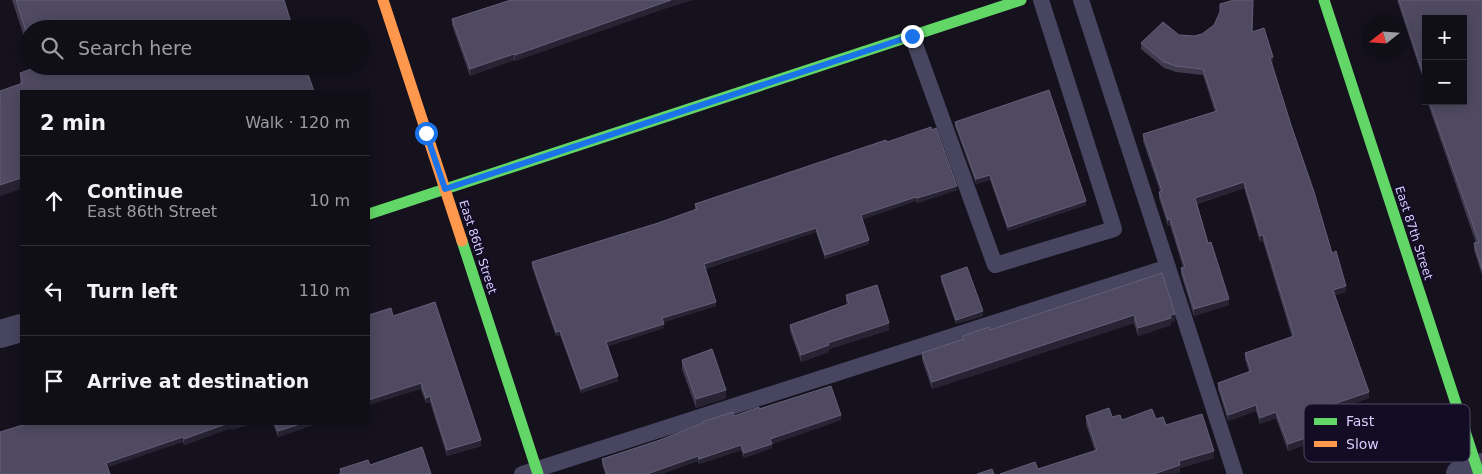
<!DOCTYPE html>
<html lang="en">
<head>
<meta charset="utf-8">
<style>
	body { margin:0; font-family:"DejaVu Sans",sans-serif; background:#1e1c23; color:#f1f3f6 }
	.controls { position:absolute; right:15px; top:15px; display:grid; overflow:hidden; border-radius:0px; box-shadow:0 2px 12px #0003 }
	.controls button { width:45px; height:45px; display:grid; place-items:center; padding:0; border:0; border-bottom:1px solid #302e35; background:#100e16; color:#f1f3f6; font:25px sans-serif }
	.compass { position:absolute; left:1362px; top:15px; width:45px; height:45px; border-radius:50%; background:#100e16; box-shadow:0 2px 12px #0003; rotate:253deg }
	.stop { position:absolute; width:15px; height:15px; margin:-11px; border:4px solid #1a73e8; border-radius:50%; background:#fff }
	.stop.end { background:#1a73e8; border-color:#fff; box-shadow:0 1px 5px #0008 }
	.list { margin:0; padding:0; list-style:none }
	h2 { display:flex; justify-content:space-between; align-items:center; height:65px; margin:0; padding:0 20px; font-size:21px }
	h2 small { font-size:16px; font-weight:400; color:#9c9ca1 }
	.list li { display:grid; grid-template-columns:32px 1fr auto; gap:15px; align-items:center; box-sizing:border-box; height:90px; padding:0 20px; border-top:1px solid #302e35 }
	.list b { display:block; font-size:19px; white-space:nowrap }
	.list p { margin:0; font-size:16px; white-space:nowrap; color:#9c9ca1 }
	.list em { font-size:16px; font-style:normal; color:#9c9ca1 }
	.icon { flex:none; width:28px; height:28px; fill:none; stroke:currentColor; stroke-width:2; stroke-linecap:round; stroke-linejoin:round }
	.map { position:relative; flex:none; width:1482px; height:474px; overflow:hidden }
	.search { position:absolute; background:#100e16; box-shadow:0 2px 12px #0003; left:20px; top:20px; width:350px; height:55px; display:flex; align-items:center; gap:12px; box-sizing:border-box; padding:0 18px; border-radius:28px; color:#9c9ca1; font-size:19px }
	.panel { position:absolute; background:#100e16; box-shadow:0 2px 12px #0003; left:20px; top:90px; width:350px; height:335px; border-radius:0px }
	.map>svg:first-child { display:block }
</style>
</head>
<body>
<div class="map">
<svg width="1482" height="474" viewBox="0 0 1482 474">
	<rect width="100%" height="100%" fill="#15121e"/>
	<g fill="none" stroke-linecap="round" stroke-linejoin="round">
		<path stroke="#484560" stroke-width="16" d="M1081,0L1235,474
			M912,36L995,265L1114,229L1041,0
			M522,474L1168,267"/>
		<path stroke="#484560" stroke-width="28" d="M0,334L21,328
			M1460,474L1482,467"/>
		<path stroke="#63d668" stroke-width="11" d="M1324,0L1479,474
			M369,214L1021,0
			M462,241L538,474"/>
		<path stroke="#ff974d" stroke-width="11" d="M383,0L462,241"/>
	</g>
	<path fill="#3f3a4e" d="M12,0H284L29,29V52Z
		M511,0H692L663,9L515,61L514,60L470,76L452,25V19Z
		M1397,0H1482V275L1474,250V243H1476L1427,101H1463L1426,19V97L1424,92L1425,85Z
		M1252,32L1273,63L1272,64L1291,125L1332,253L1346,292L1335,295L1369,398L1318,416L1323,438L1288,451L1276,418L1260,424L1256,411L1228,421L1218,389V383L1249,372L1245,359V353L1292,337L1263,241L1260,242L1244,188L1197,204L1208,243L1229,305L1194,316L1181,274V268L1183,267L1170,225L1168,226L1159,198V192L1160,191L1143,141V134L1215,112L1203,75L1176,72L1164,68L1141,49V43L1179,35L1194,36Z
		M33,66H305L20,84V73L34,68Z
		M955,122L1086,205L1008,231L990,180L976,184L955,126Z
		M887,142L957,190L917,203L916,201L862,219L869,244L825,259L816,232L705,269L716,306L663,322L664,328L608,346L618,381L581,393L560,335L556,336L532,267V262L658,223L695,210V204Z
		M1162,273L1175,321L1171,322V325L1138,336L1134,323L932,389L922,360V353L963,339V336L990,330Z
		M941,276L983,316L956,324L941,281Z
		M846,295L889,330L829,349V352L801,362L790,331V325L847,305L846,302Z
		M393,316L481,446L447,456L430,402L426,403Z
		M682,360L726,398L696,408L682,369Z
		M759,409L841,420L772,444V448L744,458L741,450L699,464L698,461L661,474H605L602,464V459L660,440L702,424V422L734,416Z
		M1086,416L1112,417L1122,420L1156,419L1214,458L1180,468V473L1038,469L1095,451L1086,424Z
		M26,424H251L231,430V428L184,445L183,442Z
		M273,424H316L278,437Z"/>
	<path fill="#272333" d="M671,0H692L663,9L515,61V55Z
		M514,54V60L470,76V69Z
		M1273,57V63L1270,64V58Z
		M990,175V180L976,184V179Z
		M21,178V189L0,196V185Z
		M1244,182V188L1195,204V198Z
		M957,186V190L917,203V198Z
		M916,197V201L861,220V215Z
		M1086,201V205L1008,231V227Z
		M1170,219V225L1168,226V220Z
		M816,228V232L704,269V264Z
		M1263,235V241L1260,242V236Z
		M869,240V244L825,259V255Z
		M1346,286V292L1333,296V290Z
		M1229,299V305L1194,316V309Z
		M716,302V306L662,323V318Z
		M983,311V316L956,324V320Z
		M1175,314V321L1171,322V325L1138,336V328Z
		M1134,315V323L932,389V382Z
		M889,323V330L829,349V352L801,362V355L828,343Z
		M664,324V328L606,347V342Z
		M560,331V335L556,336V332Z
		M618,376V381L581,393V389Z
		M421,383V389L369,405V400Z
		M726,390V398L696,408V399Z
		M1369,392V398L1316,416V410Z
		M430,396V402L426,403V398Z
		M1256,405V411L1228,421V415Z
		M1276,412V418L1260,424V418Z
		M841,415V420L772,444V448L744,458V453L770,439Z
		M226,424H231V428L184,445V439Z
		M231,424H251L231,430Z
		M300,424H316L278,437V431Z
		M1323,432V438L1288,451V444Z
		M183,437V442L106,468V463Z
		M481,440V446L447,456V450Z
		M741,445V450L699,464V459Z
		M1214,451V458L1180,468V473L1176,474H1154L1179,461Z
		M698,456V461L661,474H647Z"/>
	<path fill="#4f4a61" stroke="#645f7a" d="M16,0H284L293,29H29V41Z
		M511,0H671L515,55L514,54L470,69L452,19Z
		M1234,0H1253L1252,32L1264,28L1273,57L1270,58L1291,125L1314,192L1332,253L1336,251L1346,286L1333,290L1369,392L1316,410L1323,432L1288,444L1276,412L1260,418L1256,405L1228,415L1218,383L1251,371L1245,353L1294,336L1263,235L1260,236L1244,182L1195,198L1208,243L1211,242L1229,299L1194,309L1181,268L1185,267L1170,219L1168,220L1159,192L1162,191L1143,134L1217,111L1203,69L1176,66L1164,62L1141,43L1163,22L1179,35L1194,36L1202,34L1214,25L1220,12V4Z
		M1399,0H1482V269L1474,243L1479,242L1429,101H1463V19H1426V83Z
		M37,66H305L314,91H21V178L0,185V91L23,83L20,73L37,67Z
		M1049,90L1086,201L1008,227L990,175L976,179L955,122Z
		M931,127L932,130L936,128L957,186L917,198L916,197L861,215L869,240L825,255L816,228L704,264L716,302L662,318L664,324L606,342L618,376L581,389L560,331L556,332L532,262L658,223L697,209L695,204L886,140L887,142Z
		M967,267L983,311L956,320L941,276Z
		M1162,273L1175,314L1170,315L1171,318L1138,328L1134,315L932,382L922,353L964,339L963,336L989,327L990,330Z
		M877,285L889,323L828,343L829,345L801,355L790,325L849,304L846,295Z
		M435,302L481,440L447,450L430,396L426,398L421,383L369,400V315L391,308L393,316Z
		M712,349L726,390L696,399L682,360Z
		M831,386L841,415L770,439L772,444L744,453L741,445L699,459L698,456L647,474H607L602,459L660,440L703,423L702,422L733,412L734,416L759,407V409Z
		M1109,408L1112,417L1120,415L1122,420L1152,409L1156,419L1163,417L1166,425L1202,414L1214,451L1179,461L1180,465L1154,474H1000L1035,462L1038,469L1097,450L1086,416Z
		M26,424H226L184,439L183,437L106,463L110,474H0V432Z
		M275,424H300L278,431Z
		M422,447L431,474H339L341,473L340,469L368,460L370,465Z
		M992,469L994,474H977Z"/>
	<g fill="none" stroke-linecap="round" stroke-linejoin="round">
		<path stroke="#1a73e8" stroke-width="6" d="M426,133L445,189L912,36"/>
	</g>
	<g text-anchor="middle" stroke-width="4" stroke-linejoin="round" paint-order="stroke">
		<g font-size="12" fill="#d8cfff" stroke="#120c24">
			<text transform="translate(1414 233) rotate(72)" y="4">East 87th Street</text>
			<text transform="translate(478 247) rotate(72)" y="4">East 86th Street</text>
		</g>
	</g>
	<rect x="1304" y="404" width="166" height="58" rx="8" fill="#120c24" stroke="#4d4666" stroke-width="1"/>
	<rect x="1314" y="418" width="23" height="7" fill="#63d668"/>
	<rect x="1314" y="441" width="23" height="6" fill="#ff974d"/>
	<g font-size="14" fill="#d8cfff">
		<text x="1346" y="426">Fast</text>
		<text x="1346" y="449">Slow</text>
	</g>
</svg>
<div class="controls">
<button>+</button>
<button>−</button>
</div>
<svg class="compass" viewBox="-18 -18 36 36"><path d="M0-13l5 13h-10z" fill="#e53935"/><path d="M0 13l5-13h-10z" fill="#9c9ca1"/></svg>
<div class="stop" style="left:426px;top:133px"></div>
<div class="stop end" style="left:912px;top:36px"></div>
<div class="search"><svg class="icon" aria-label="search" viewBox="0 0 24 24"><circle cx="10" cy="10" r="6"/><path d="M15 15l6 6"/></svg>Search here</div>
<section class="panel">
<h2>2 min<small>Walk · 120 m</small></h2>
<ul class="list">
<li><svg class="icon" aria-label="ahead" viewBox="0 0 24 24"><path d="M12 20V5M6 11l6-6 6 6"/></svg><div><b>Continue</b><p>East 86th Street</p></div><em>10 m</em></li>
<li><svg class="icon" aria-label="left" viewBox="0 0 24 24"><path d="M17 20v-9H6M10 6l-5 5 5 5"/></svg><div><b>Turn left</b></div><em>110 m</em></li>
<li><svg class="icon" aria-label="arrive" viewBox="0 0 24 24"><path d="M6 21V4h12l-3 4 3 4H6"/></svg><div><b>Arrive at destination</b></div></li>
</ul>
</section>
</div>
</body>
</html>
